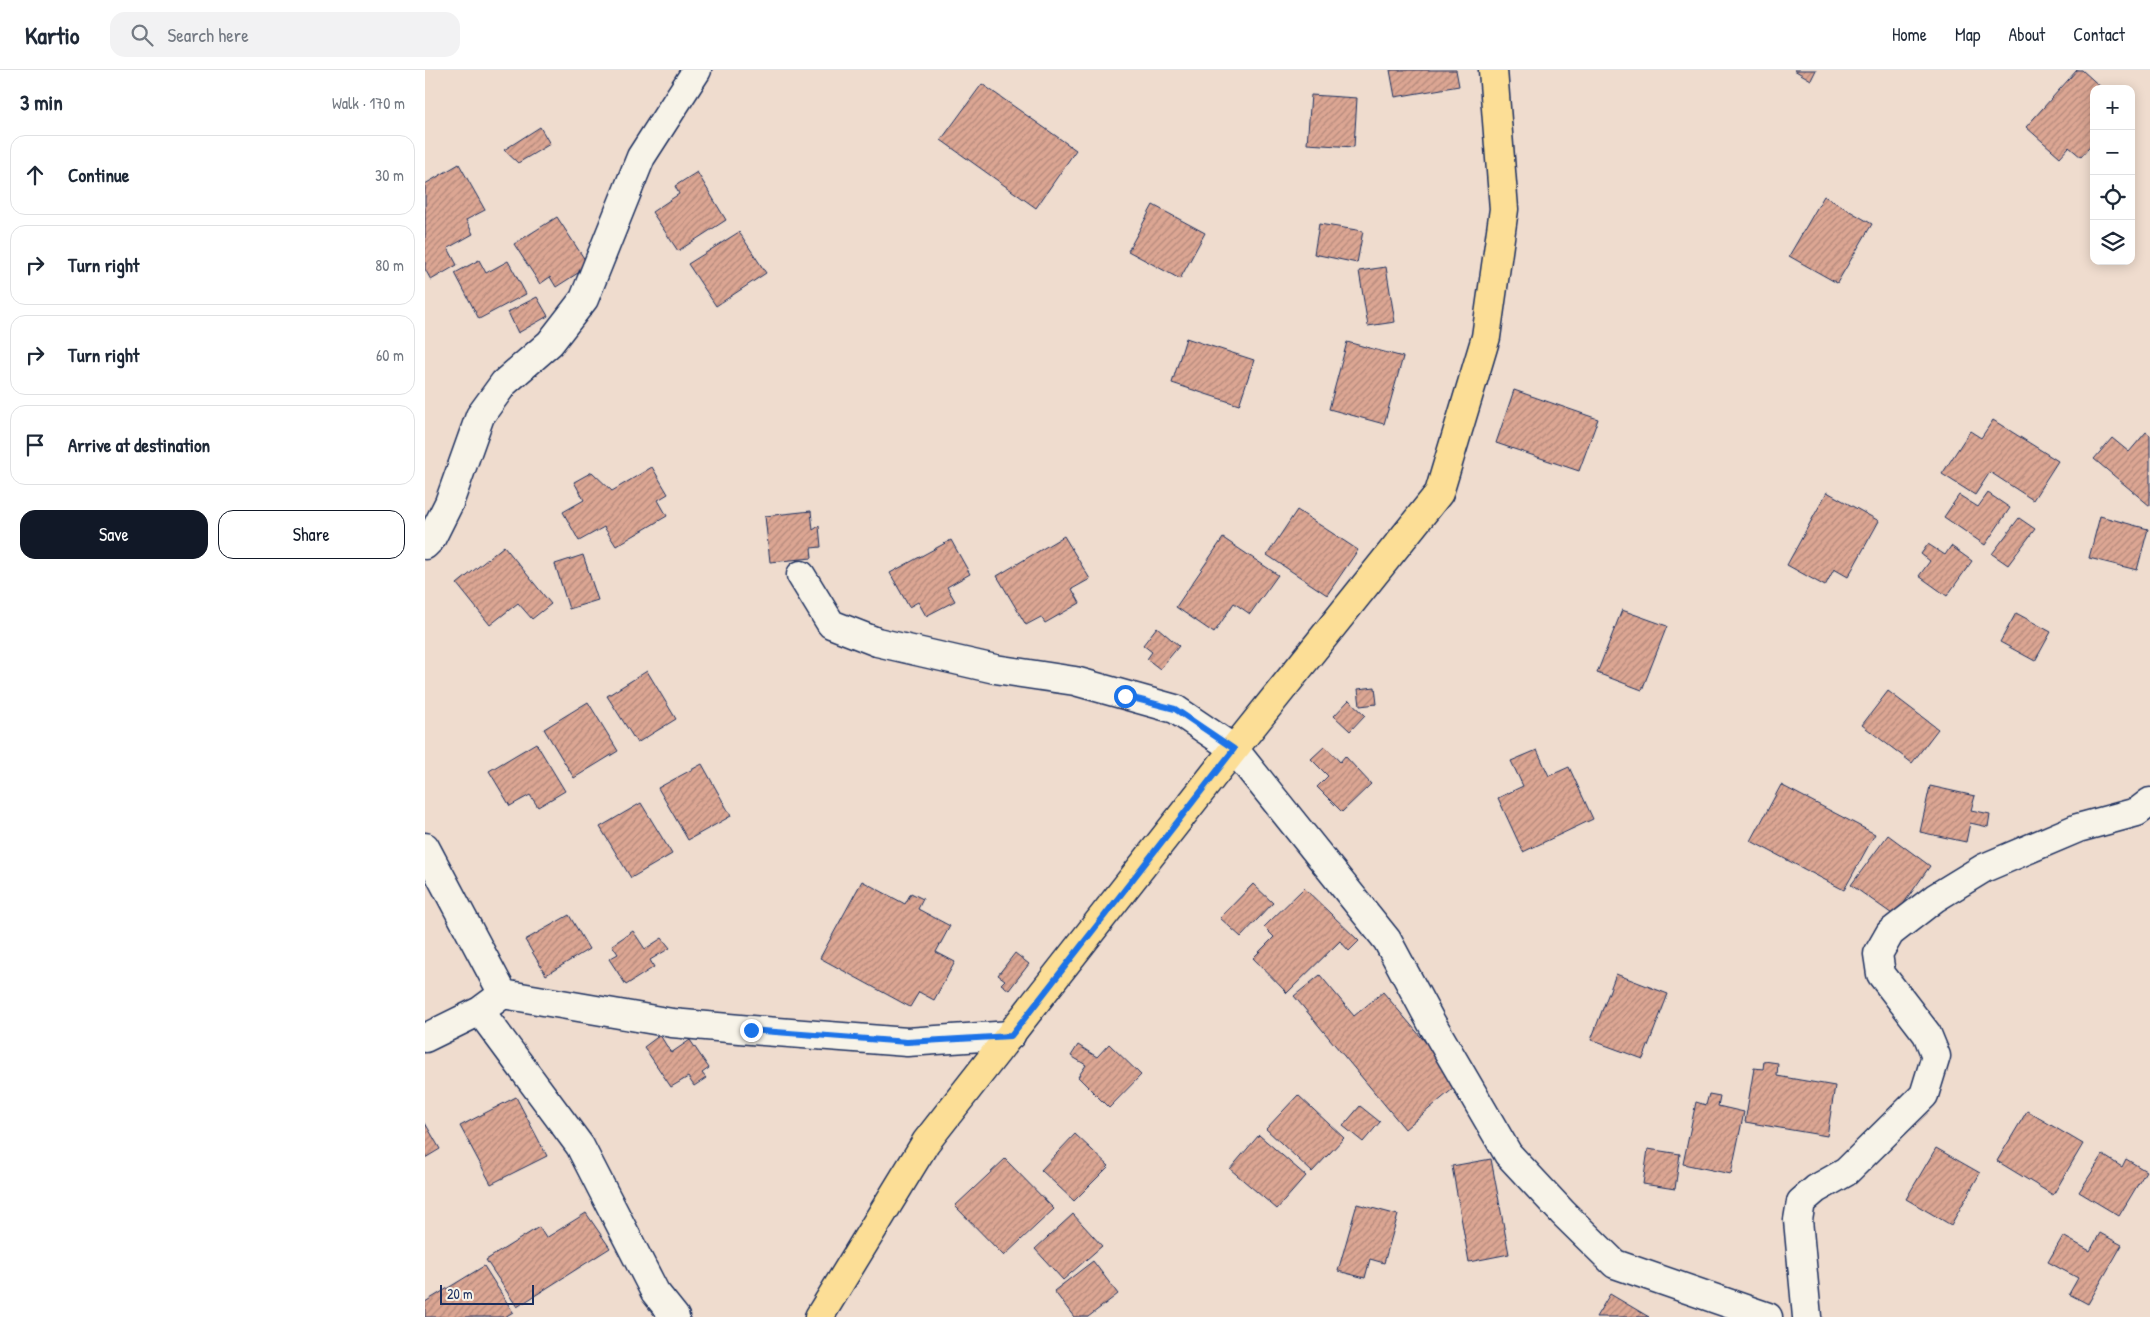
<!DOCTYPE html>
<html lang="en">
<head>
<meta charset="utf-8">
<style>
	body { margin:0; font-family:"Patrick Hand",sans-serif; background:#f2f2f3; color:#1f2937 }
	.controls { position:absolute; right:15px; top:15px; display:grid; overflow:hidden; border-radius:10px; box-shadow:0 2px 12px #0003 }
	.controls button { width:45px; height:45px; display:grid; place-items:center; padding:0; border:0; border-bottom:1px solid #e0e1e3; background:#fff; color:#1f2937; font:25px sans-serif }
	.scale { position:absolute; left:15px; bottom:12px; width:94px; box-sizing:border-box; padding-left:5px; border:2px solid #1b2f5e; border-top:0; font-size:14px; line-height:18px; white-space:nowrap; color:#1b2f5e; -webkit-text-stroke:4px #f7f3e8; paint-order:stroke }
	.stop { position:absolute; width:15px; height:15px; margin:-11px; border:4px solid #1a73e8; border-radius:50%; background:#fff }
	.stop.end { background:#1a73e8; border-color:#fff; box-shadow:0 1px 5px #0008 }
	.list { margin:0; padding:0; list-style:none }
	h2 { display:flex; justify-content:space-between; align-items:center; height:65px; margin:0; padding:0 20px; font-size:21px }
	h2 small { font-size:16px; font-weight:400; color:#747a83 }
	.list li { display:grid; grid-template-columns:32px 1fr auto; gap:15px; align-items:center; box-sizing:border-box; height:80px; margin:0 10px 10px; padding:0 10px; border:1px solid #e0e1e3; border-radius:15px }
	.list b { display:block; font-size:19px; white-space:nowrap }
	.list em { font-size:16px; font-style:normal; color:#747a83 }
	.actions { display:flex; gap:10px; padding:15px 20px }
	.actions a { flex:1; padding:11px 0; border:1px solid #111827; border-radius:15px; text-align:center; font-size:18px; color:#111827 }
	.actions .main { background:#111827; color:#fff }
	.icon { flex:none; width:28px; height:28px; fill:none; stroke:currentColor; stroke-width:2; stroke-linecap:round; stroke-linejoin:round }
	.map { position:relative; flex:none; width:1725px; height:1247px; overflow:hidden }
	header { display:flex; align-items:center; gap:30px; box-sizing:border-box; height:70px; padding:0 25px; background:#fff; border-bottom:1px solid #e0e1e3 }
	header strong { font-size:24px }
	nav { display:flex; gap:28px; margin-inline-start:auto; font-size:18px }
	.search { width:350px; height:45px; background:#f2f2f3; display:flex; align-items:center; gap:12px; box-sizing:border-box; padding:0 18px; border-radius:15px; color:#747a83; font-size:19px }
	main { display:flex }
	aside { flex:1; background:#fff }
	.map>svg:first-child { display:block }
</style>
</head>
<body>
<header>
<strong>Kartio</strong>
<div class="search"><svg class="icon" aria-label="search" viewBox="0 0 24 24"><circle cx="10" cy="10" r="6"/><path d="M15 15l6 6"/></svg>Search here</div>
<nav><a>Home</a><a>Map</a><a>About</a><a>Contact</a></nav>
</header>
<main>
<aside>
<h2>3 min<small>Walk · 170 m</small></h2>
<ul class="list">
<li><svg class="icon" aria-label="ahead" viewBox="0 0 24 24"><path d="M12 20V5M6 11l6-6 6 6"/></svg><div><b>Continue</b></div><em>30 m</em></li>
<li><svg class="icon" aria-label="right" viewBox="0 0 24 24"><path d="M7 20v-9h11M14 6l5 5-5 5"/></svg><div><b>Turn right</b></div><em>80 m</em></li>
<li><svg class="icon" aria-label="right" viewBox="0 0 24 24"><path d="M7 20v-9h11M14 6l5 5-5 5"/></svg><div><b>Turn right</b></div><em>60 m</em></li>
<li><svg class="icon" aria-label="arrive" viewBox="0 0 24 24"><path d="M6 21V4h12l-3 4 3 4H6"/></svg><div><b>Arrive at destination</b></div></li>
</ul>
<div class="actions"><a class="main">Save</a><a>Share</a></div>
</aside>
<div class="map">
<svg width="1725" height="1247" viewBox="0 0 1725 1247">
	<defs>
		<pattern id="building-hatch" width="6" height="6" patternUnits="userSpaceOnUse" patternTransform="scale(1.25)"><rect width="6" height="6" fill="#dca693"/><path d="M-1 1l2-2M0 6l6-6M5 7l2-2" fill="none" stroke="#b2887b"/></pattern>
	</defs>
	<rect width="100%" height="100%" fill="#efdcce"/>
	<filter id="ink" filterUnits="userSpaceOnUse"><feTurbulence type="fractalNoise" baseFrequency=".02" numOctaves="2"/><feDisplacementMap in="SourceGraphic" scale="10" xChannelSelector="R" yChannelSelector="G"/><feConvolveMatrix kernelMatrix="1 2 1 2 8 2 1 2 1" color-interpolation-filters="sRGB"/></filter>
	<g filter="url(#ink)">
		<path fill="url(#building-hatch)" stroke="#1b2f5e" d="M965,0H1031L1034,16L970,27Z
			M1369,0H1391L1386,10Z
			M1652,0H1657L1678,19H1669V72L1656,87L1644,77L1635,87L1601,57Z
			M557,14L651,80L611,138L516,70Z
			M886,25L932,28L929,77L882,74Z
			M115,57L125,74L93,93L79,80Z
			M34,94L60,140L41,150L48,164L23,178L32,195L6,210L0,199V114Z
			M272,102L301,150L253,181L227,142L254,124L250,116Z
			M1399,126L1447,154L1412,213L1364,186Z
			M728,135L780,163L755,209L703,181Z
			M132,147L164,196L131,217L125,207L115,214L89,174Z
			M894,154L938,161L932,193L889,184Z
			M314,162L341,203L291,236L263,194Z
			M54,190L61,203L83,191L101,224L54,249L30,203Z
			M961,197L970,252L943,256L934,201Z
			M112,227L123,246L93,263L83,242Z
			M761,268L829,290L814,335L747,313Z
			M922,272L978,287L959,354L904,339Z
			M1089,320L1173,349L1154,401L1071,373Z
			M1568,350L1633,391L1608,430L1565,402L1550,425L1517,404L1545,361L1556,368Z
			M1721,362L1725,365V436L1669,389L1687,368L1704,382Z
			M227,397L243,424L233,430L242,446L191,476L179,457L154,471L138,442L159,430L149,412L167,402L187,421Z
			M1402,422L1454,451L1423,507L1409,499L1400,516L1362,495Z
			M1563,423L1585,438L1560,475L1519,447L1534,425L1553,437Z
			M872,440L933,480L902,525L842,485Z
			M386,441L388,460L394,456L396,477L386,478L387,488L345,492L340,446Z
			M1675,446L1723,459L1712,500L1664,488Z
			M1594,448L1610,459L1583,495L1567,484Z
			M639,466L665,509L647,519L655,533L620,553L616,547L601,555L572,506Z
			M798,468L853,505L825,544L809,533L789,563L751,537Z
			M526,470L545,504L522,517L530,531L501,546L493,532L484,537L465,503Z
			M1503,474L1520,485L1526,476L1547,491L1522,526L1494,506L1505,491L1496,484Z
			M79,476L126,534L107,549L93,533L65,555L32,514Z
			M158,485L173,530L144,539L130,494Z
			M1197,540L1242,556L1217,620L1172,603Z
			M1591,543L1626,562L1610,591L1575,572Z
			M732,557L754,576L735,599L722,589L727,582L718,575Z
			M222,601L251,649L212,673L182,626Z
			M950,617L952,634L935,636L933,619Z
			M1463,621L1513,659L1487,693L1437,655Z
			M924,630L940,645L925,661L909,646Z
			M163,632L193,681L149,708L119,659Z
			M111,673L140,721L113,737L105,725L85,736L64,701Z
			M900,676L915,692L920,686L946,714L917,742L892,717L903,706L886,689Z
			M1112,680L1124,706L1144,697L1168,749L1098,782L1073,728L1098,716L1086,691Z
			M277,694L306,746L263,770L233,718Z
			M1356,715L1450,764L1419,820L1326,771Z
			M1505,716L1550,726L1546,740L1565,744L1563,757L1545,753L1541,772L1495,762Z
			M216,733L247,784L206,808L175,757Z
			M1463,765L1505,796L1470,846L1426,815Z
			M437,811L480,834L486,823L498,829L493,839L525,856L511,882L530,892L509,930L494,922L485,937L395,888Z
			M828,814L848,833L816,867L795,848Z
			M879,818L934,871L924,881L915,871L862,923L828,888L849,867L839,857Z
			M144,845L164,879L121,905L100,870Z
			M208,861L220,879L237,868L245,878L225,890L229,897L201,915L184,889L193,884L187,875Z
			M590,883L604,894L584,920L576,914L580,910L573,905Z
			M1191,904L1243,924L1218,989L1166,970Z
			M895,905L929,946L958,922L1035,1013L980,1059L869,926Z
			M235,965L246,983L265,970L284,998L277,1003L281,1008L269,1016L263,1007L246,1017L219,977Z
			M684,974L716,1005L684,1038L653,1007L661,995L646,986L653,975L672,987Z
			M1339,991L1353,993L1352,1006L1410,1016L1402,1066L1320,1052L1329,998L1338,999Z
			M1284,1024L1295,1026L1293,1036L1319,1042L1306,1104L1258,1094L1271,1032L1281,1035Z
			M873,1025L919,1068L887,1102L841,1059Z
			M91,1027L122,1086L66,1114L35,1056Z
			M935,1036L955,1052L938,1072L918,1056Z
			M1602,1041L1658,1074L1628,1125L1572,1091Z
			M0,1053L15,1079L0,1088Z
			M650,1064L684,1096L649,1131L616,1100Z
			M834,1065L881,1106L852,1139L805,1099Z
			M1511,1078L1555,1103L1526,1155L1481,1129Z
			M1223,1079L1255,1084L1250,1119L1218,1114Z
			M1678,1085L1697,1097L1701,1089L1721,1101L1694,1146L1654,1122Z
			M580,1089L629,1139L579,1186L530,1136Z
			M1066,1089L1084,1184L1044,1192L1027,1096Z
			M932,1134L973,1145L959,1193L945,1189L940,1208L913,1201Z
			M161,1143L185,1178L92,1237L61,1190L114,1157L121,1168Z
			M648,1144L677,1176L638,1210L610,1179Z
			M1675,1163L1697,1175L1663,1234L1644,1224L1653,1208L1623,1192L1638,1166L1665,1181Z
			M668,1191L693,1224L663,1247H649L629,1221Z
			M59,1196L88,1242L80,1247H0V1232Z
			M1185,1224L1224,1247H1171Z"/>
		<g fill="none" stroke-linecap="round" stroke-linejoin="round">
			<g stroke="#1b2f5e" stroke-width="31">
				<path id="minor" d="M0,475L6,469L24,433L55,346L79,313L125,273L159,229L216,87L272,0
					M376,505L406,554L452,572L570,599L650,611L750,639L809,679L962,870L1006,952L1083,1084L1138,1143L1190,1194L1343,1247
					M0,777L78,924
					M55,941L155,1076L230,1222L250,1247
					M0,968L55,941L78,924L247,953L326,960L482,972L586,965
					M1382,1247L1373,1150L1376,1132L1391,1119L1421,1102L1499,1025L1511,986L1502,964L1456,904L1453,884L1465,863L1510,828L1559,798L1653,758L1712,742L1725,732"/>
			</g>
			<g stroke="#1b2f5e" stroke-width="31">
				<path id="major" d="M394,1247L501,1072L809,679L1014,423L1061,267L1079,139L1068,0"/>
			</g>
			<use href="#minor" stroke="#f7f3e8" stroke-width="28"/>
			<use href="#major" stroke="#fcde96" stroke-width="28"/>
		</g>
	</g>
	<g fill="none" stroke-linecap="round" stroke-linejoin="round" filter="url(#ink)">
		<path stroke="#1a73e8" stroke-width="6" d="M326,960L482,972L586,966L809,679L750,639L700,626"/>
	</g>
</svg>
<div class="controls">
<button>+</button>
<button>−</button>
<button><svg class="icon" aria-label="locate" viewBox="0 0 24 24"><circle cx="12" cy="12" r="6"/><path d="M12 2v4M12 18v4M2 12h4M18 12h4"/></svg></button>
<button><svg class="icon" aria-label="layers" viewBox="0 0 24 24"><path d="M12 4l9 5-9 5-9-5zM3 14l9 5 9-5"/></svg></button>
</div>
<div class="scale">20 m</div>
<div class="stop" style="left:700px;top:626px"></div>
<div class="stop end" style="left:326px;top:960px"></div>
</div>
</main>
</body>
</html>
